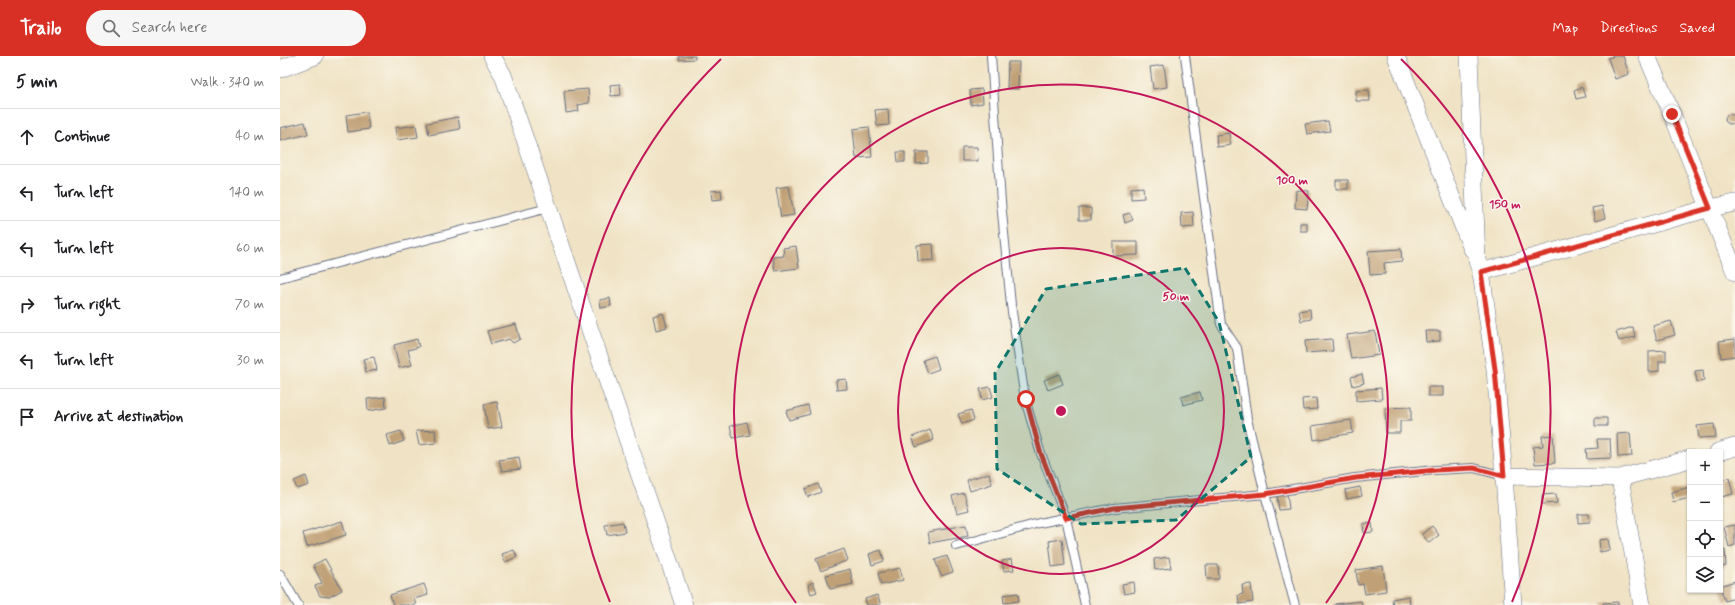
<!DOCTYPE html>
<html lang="en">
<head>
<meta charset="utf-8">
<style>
	body { margin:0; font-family:Mynerve,sans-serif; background:#f6f6f6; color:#202124 }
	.controls { position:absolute; right:12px; bottom:12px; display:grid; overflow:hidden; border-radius:0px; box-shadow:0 1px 3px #0004 }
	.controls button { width:36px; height:36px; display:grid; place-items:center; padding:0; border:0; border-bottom:1px solid #e0e0e0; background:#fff; color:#202124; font:20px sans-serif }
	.stop { position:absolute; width:12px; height:12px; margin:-9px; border:3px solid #d93025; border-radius:50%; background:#fff }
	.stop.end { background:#d93025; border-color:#fff; box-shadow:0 1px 4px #0008 }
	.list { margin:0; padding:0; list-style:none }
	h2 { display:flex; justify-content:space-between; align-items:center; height:52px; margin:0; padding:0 16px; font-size:17px }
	h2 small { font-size:13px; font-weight:400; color:#757577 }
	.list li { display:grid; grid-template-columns:26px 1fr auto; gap:12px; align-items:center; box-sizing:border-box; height:56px; padding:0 16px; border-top:1px solid #e0e0e0 }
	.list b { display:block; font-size:15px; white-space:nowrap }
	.list em { font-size:13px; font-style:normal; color:#757577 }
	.icon { flex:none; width:22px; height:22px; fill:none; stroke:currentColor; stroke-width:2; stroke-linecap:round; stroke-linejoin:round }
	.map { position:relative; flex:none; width:1455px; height:549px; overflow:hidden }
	header { display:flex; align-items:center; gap:24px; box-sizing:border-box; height:56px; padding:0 20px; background:#d93025; color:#fff }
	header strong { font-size:19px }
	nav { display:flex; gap:22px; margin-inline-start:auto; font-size:14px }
	.search { width:280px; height:36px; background:#f6f6f6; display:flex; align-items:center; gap:10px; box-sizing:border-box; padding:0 14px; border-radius:22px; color:#757577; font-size:15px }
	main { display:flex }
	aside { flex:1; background:#fff }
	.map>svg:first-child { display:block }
</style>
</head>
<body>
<header>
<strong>Trailo</strong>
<div class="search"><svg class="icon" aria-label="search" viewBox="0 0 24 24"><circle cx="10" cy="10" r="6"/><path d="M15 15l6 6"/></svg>Search here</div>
<nav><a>Map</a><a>Directions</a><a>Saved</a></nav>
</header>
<main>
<aside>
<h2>5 min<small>Walk · 340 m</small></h2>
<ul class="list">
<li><svg class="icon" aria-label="ahead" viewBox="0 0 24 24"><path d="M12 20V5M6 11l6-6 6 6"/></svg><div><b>Continue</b></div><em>40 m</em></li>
<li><svg class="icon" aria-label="left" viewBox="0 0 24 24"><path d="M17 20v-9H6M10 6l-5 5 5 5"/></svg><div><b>Turn left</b></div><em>140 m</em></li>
<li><svg class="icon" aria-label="left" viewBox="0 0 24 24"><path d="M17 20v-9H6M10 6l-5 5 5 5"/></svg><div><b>Turn left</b></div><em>60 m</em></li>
<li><svg class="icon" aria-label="right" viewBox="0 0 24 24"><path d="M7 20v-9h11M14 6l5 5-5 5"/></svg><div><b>Turn right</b></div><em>70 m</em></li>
<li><svg class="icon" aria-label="left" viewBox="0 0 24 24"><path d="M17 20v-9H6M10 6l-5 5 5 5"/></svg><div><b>Turn left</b></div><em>30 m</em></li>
<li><svg class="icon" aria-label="arrive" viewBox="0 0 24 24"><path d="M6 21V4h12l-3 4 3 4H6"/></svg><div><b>Arrive at destination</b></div></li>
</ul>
</aside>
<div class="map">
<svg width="1455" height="549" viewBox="0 0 1455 549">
	<rect width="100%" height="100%" fill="#fbf7ec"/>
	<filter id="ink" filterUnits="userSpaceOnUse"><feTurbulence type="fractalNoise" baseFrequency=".025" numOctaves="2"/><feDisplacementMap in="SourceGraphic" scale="8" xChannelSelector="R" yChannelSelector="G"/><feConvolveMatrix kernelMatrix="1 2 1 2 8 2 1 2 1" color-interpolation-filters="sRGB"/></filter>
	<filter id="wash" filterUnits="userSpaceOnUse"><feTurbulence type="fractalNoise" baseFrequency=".012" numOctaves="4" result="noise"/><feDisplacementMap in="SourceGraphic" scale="16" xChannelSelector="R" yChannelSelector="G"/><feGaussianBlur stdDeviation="0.9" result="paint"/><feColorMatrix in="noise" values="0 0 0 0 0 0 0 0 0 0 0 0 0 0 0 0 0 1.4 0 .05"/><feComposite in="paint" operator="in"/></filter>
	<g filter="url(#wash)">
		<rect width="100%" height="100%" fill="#f0e3c5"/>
		<g id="blocks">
			<path fill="#c0a076" d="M399,0H415V3L399,4Z
				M1334,0H1343L1349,18L1335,23L1328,2Z
				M728,6H739L738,33H727Z
				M884,9L887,31L873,33L870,11Z
				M340,28L341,39L331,40L330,29Z
				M1302,31L1305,41L1296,43L1294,34Z
				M308,33L309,47L298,49L299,55L286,57L284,35Z
				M702,33L703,47L691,49L690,34Z
				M1089,34L1090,45H1076V35Z
				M608,53L609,69L597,70L595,54Z
				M87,56L89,73L68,76L66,59Z
				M1445 63a5 5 0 1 1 10 0a5 5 0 1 1-10 0Z
				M178,61L180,73L149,79L147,67Z
				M1048,65L1050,75L1027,78L1025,68Z
				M25,66L28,78L0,85V72Z
				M136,69L138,81L117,84L115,72Z
				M589,71L592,101L576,102L573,73Z
				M949,77L951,89L937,91L936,79Z
				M682,91H697L698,105H682Z
				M617,96H625V106H618Z
				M636,96H648V107L636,108Z
				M1056,124H1068V133H1056Z
				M509,130L514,159L501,161L496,132Z
				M863,131L864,142L851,143V132Z
				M441,134L442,143L432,144L431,135Z
				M1016,134L1029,135L1027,153L1015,152Z
				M1322,150L1325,162L1315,165L1312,152Z
				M799,152H811V164H799Z
				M913,156L914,171L902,172L901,157Z
				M850,157L853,164L845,167L843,159Z
				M1020,167H1027V175H1020Z
				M833,186H858V199L833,200Z
				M653,188L654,204L638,205L637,189Z
				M516,190L519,212L495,215L493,201L504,200L503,192Z
				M1121,193L1122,205L1104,207L1105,218L1090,219L1088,195Z
				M330,242L331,250L321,252L320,244Z
				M1030,253L1031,263L1021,265L1019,255Z
				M383,257L387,271L376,274L373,260Z
				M1391,265L1395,279L1377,284L1373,270Z
				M236,268L240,283L233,287L229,283L211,288L207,275Z
				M1353,271L1355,281L1339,285L1336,276Z
				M1095,275L1099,299L1071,303L1067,279Z
				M1145,275H1160V285L1146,286Z
				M137,283L139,291L128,294L132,309L119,312L114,289Z
				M1052,283L1053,295L1026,297L1025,285Z
				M1455,283V300L1441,302L1439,285Z
				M1386,294V305H1379V315L1369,316V295Z
				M655,300L659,313L648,317L643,304Z
				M94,301L97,314L86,316L83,303Z
				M1423,314L1424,325L1417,326L1415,315Z
				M779,318L783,328L768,334L764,324Z
				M1082,318L1084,327L1073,330L1071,321Z
				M566,323L567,333L557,334L556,324Z
				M710,331L713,341L702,344L700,333Z
				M1148,331H1163V340H1148Z
				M1101,332L1102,343L1076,345V334Z
				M920,336L922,344L903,349L901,341Z
				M105,341L106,352L88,355L87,343Z
				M1036,342L1037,353L1023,354L1022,343Z
				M217,346L222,371L208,373L204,348Z
				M528,349L530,358L509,364L506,355Z
				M1131,351V365H1120V377H1106L1105,352Z
				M691,354L694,364L682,368L678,358Z
				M1315,362H1327V370H1315Z
				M1071,364L1073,377L1034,384L1032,370Z
				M467,366L470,379L453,382L450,370Z
				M1434,368L1436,381L1419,382L1417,370Z
				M155,374L156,387L139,389L136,375Z
				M650,374L654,384L636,391L632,381Z
				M121,375L124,385L110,390L107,379Z
				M1350,377L1352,400L1338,401L1337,378Z
				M1273,379L1275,407L1255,408L1253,391L1263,390L1262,380Z
				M1317,383H1330L1331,402L1307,403L1306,393L1318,392Z
				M239,401L241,413L222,415L219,404Z
				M709,417L712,428L690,435L687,424Z
				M26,420L29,429L17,433L14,425Z
				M1449,422L1453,438L1441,441L1440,424Z
				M538,428L541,436L528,441L525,433Z
				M1080,431L1082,440L1067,443L1065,434Z
				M1410,431V442L1393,446L1391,436Z
				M684,437L689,454L677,457L672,440Z
				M1007,438L1009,453L999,454L997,440Z
				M1276,438L1277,447L1262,448V439Z
				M1298,458H1309L1310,466L1298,467Z
				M62,465L66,479L27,491L23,477Z
				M343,466L345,476L327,479L325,469Z
				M1092,467L1093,476L1084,477L1083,468Z
				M686,469L688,480L650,487L648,476Z
				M1455,469V489L1449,491L1444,471Z
				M1152,470L1159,479L1149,487L1142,478Z
				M782,483L785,509L772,511L769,485Z
				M1328,483L1330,494L1320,496L1319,484Z
				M564,493L568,504L541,515L536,503Z
				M234,494L237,501L225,506L222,498Z
				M601,494L604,505L592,509L589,498Z
				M1440,494H1445L1446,510L1440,511Z
				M667,500L673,516L661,520L655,504Z
				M889,501L891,512L875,514L874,503Z
				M45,503L62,534L49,541L40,540L35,530L42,527L33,509Z
				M732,503L734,514L724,515L722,505Z
				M926,509H938L939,523H927Z
				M1103,510L1106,535L1085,538L1083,528L1078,529L1076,514Z
				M620,512L623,524L601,529L598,517Z
				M570,513L573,528L550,533L546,519Z
				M1455,525V542L1445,545L1440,530Z
				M533,526L537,536L531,538L528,529Z
				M854,526L855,536L844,538L842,528Z
				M144,528L148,539L134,543L136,549H113L110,539Z
				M971,528L973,546L959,548L958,539L963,538L962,529Z
				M738,537L739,545L724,547L723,539Z
				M597,539L601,549H587L585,543Z
				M1129,540L1130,549H1113L1112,543Z
				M1081,545L1082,549H1055V548Z
				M1338,546V549H1323V547Z"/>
		</g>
	</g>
	<g filter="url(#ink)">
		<use href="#blocks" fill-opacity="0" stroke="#666e82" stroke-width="1"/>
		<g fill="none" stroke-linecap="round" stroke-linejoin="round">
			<g stroke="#666e82" stroke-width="10">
				<path id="lane" d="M711,0L721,146L731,249L745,343L760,395L786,462L805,549
					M905,0L941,268L957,292L967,363L985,438L1015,549
					M0,222L268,152
					M676,490L759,467L834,452L985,438L1075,422L1155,414L1194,412L1224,420
					M0,518L18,549"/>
			</g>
			<g stroke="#666e82" stroke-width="18">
				<path id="street" d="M212,0L223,19L404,549
					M1116,0L1192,193
					M1189,0L1197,205L1201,216L1215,313L1224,420L1233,549
					M1367,0L1392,58L1455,216
					M0,13L35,0
					M1201,216L1430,152L1455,147
					M1438,396L1455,391
					M1224,420L1340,422L1410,403
					M1340,422L1362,549"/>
			</g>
			<use href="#lane" stroke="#fff" stroke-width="8"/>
			<use href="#street" stroke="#fff" stroke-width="17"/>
		</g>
	</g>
	<g fill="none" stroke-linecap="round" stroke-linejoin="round" filter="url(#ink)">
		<path stroke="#d93025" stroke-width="5" d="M746,343L760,395L786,462L834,452L985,438L1076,422L1156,414L1194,412L1224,420L1215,313L1201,216L1430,152L1392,58"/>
	</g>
	<path fill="#0f766e" fill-opacity="0.2" stroke="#0f766e" stroke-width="3" stroke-dasharray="8 5" stroke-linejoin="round" d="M905,212L939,266L971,401L896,464L801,468L717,413L715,317L766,233Z"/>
	<g fill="none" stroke="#c2185b" stroke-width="2">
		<circle cx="781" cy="355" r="163"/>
		<path d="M516 547A327 327 0 1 1 1046 547"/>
		<path d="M330 546A490 490 0 0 1 441 3M1121 3A490 490 0 0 1 1232 546"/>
	</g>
	<circle cx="781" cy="355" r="6" fill="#c2185b" stroke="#fbf7ec" stroke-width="2"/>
	<g font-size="12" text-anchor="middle" font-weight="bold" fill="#c2185b" stroke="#fbf7ec" stroke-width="3" stroke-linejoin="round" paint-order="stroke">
		<text x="1012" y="128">100 m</text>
		<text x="1225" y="152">150 m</text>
		<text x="896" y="244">50 m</text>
	</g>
</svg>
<div class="controls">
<button>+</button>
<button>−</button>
<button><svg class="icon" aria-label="locate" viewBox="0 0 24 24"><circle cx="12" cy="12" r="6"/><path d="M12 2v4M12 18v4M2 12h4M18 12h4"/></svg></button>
<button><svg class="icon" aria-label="layers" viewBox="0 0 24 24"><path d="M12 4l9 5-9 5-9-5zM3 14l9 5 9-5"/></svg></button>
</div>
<div class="stop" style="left:746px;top:343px"></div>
<div class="stop end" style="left:1392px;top:58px"></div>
</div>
</main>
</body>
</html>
